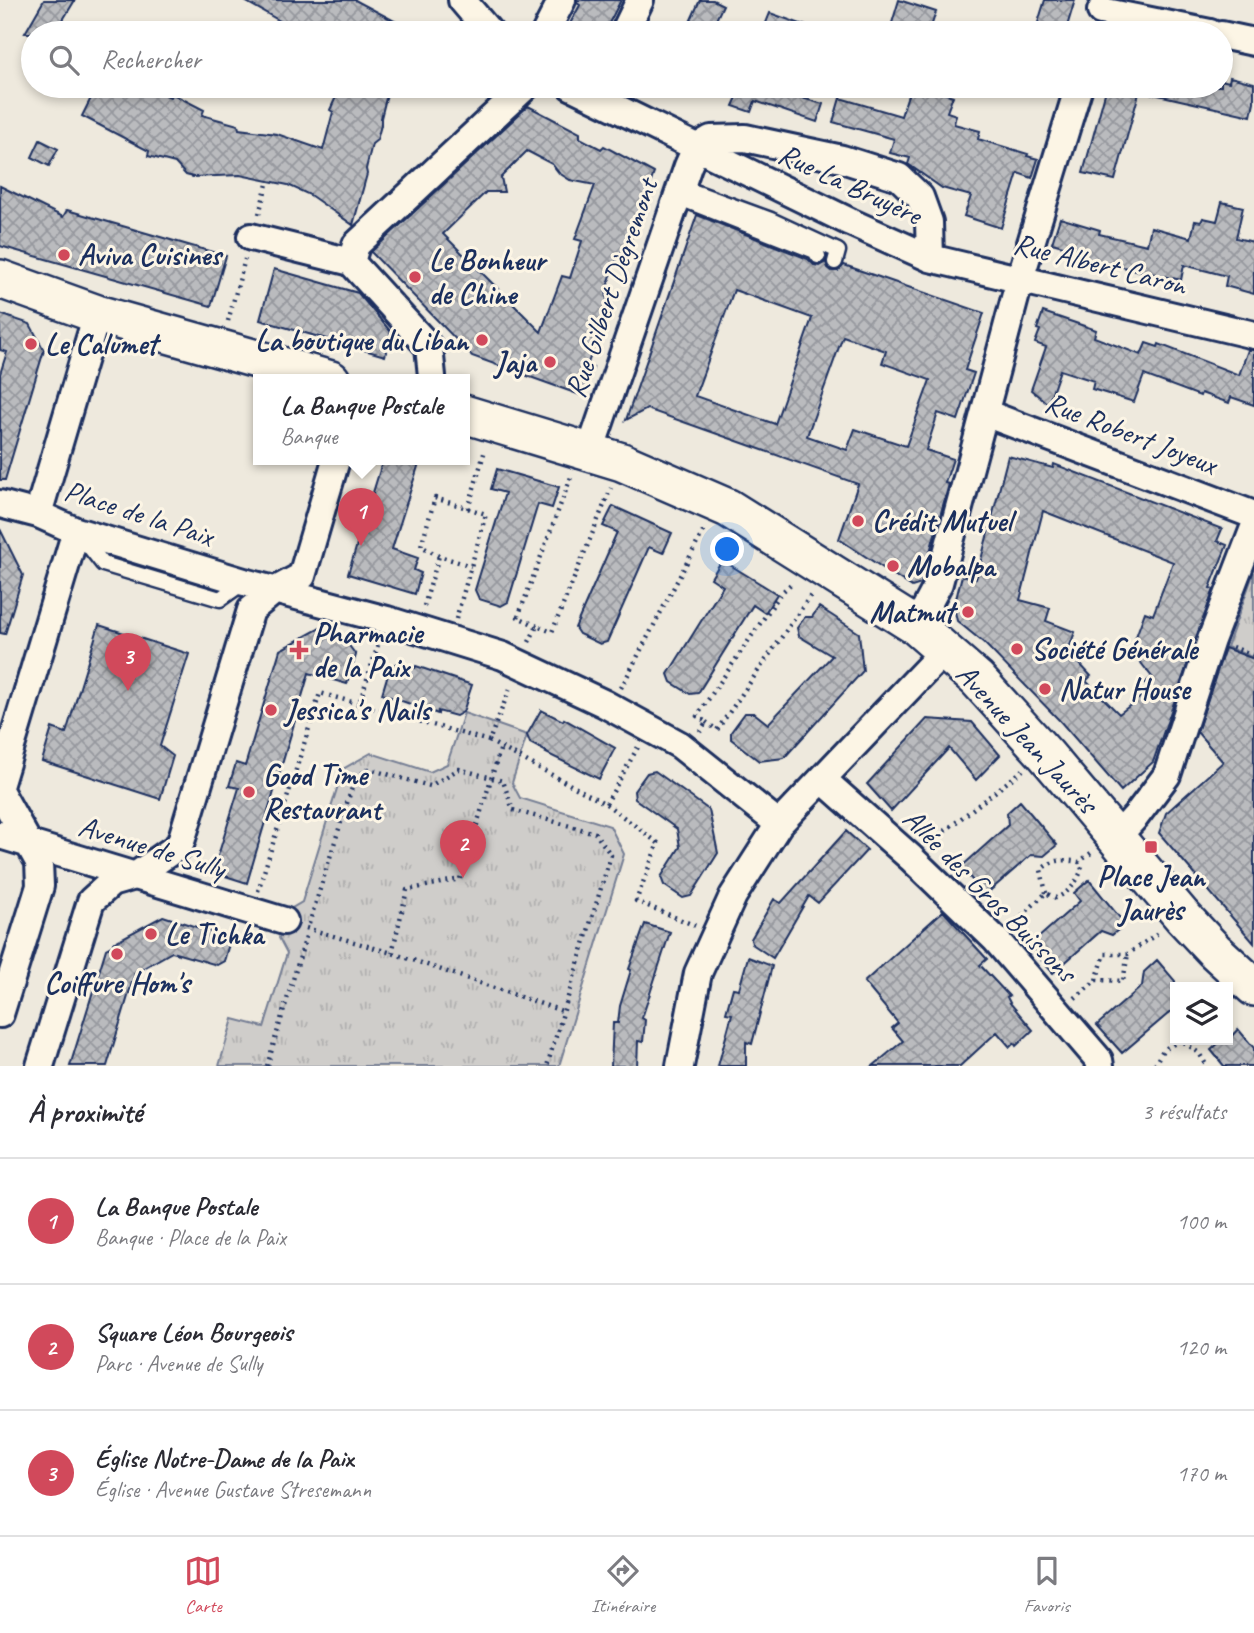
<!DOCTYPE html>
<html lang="fr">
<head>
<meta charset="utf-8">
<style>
	body { margin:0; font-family:Caveat,sans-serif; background:#f2f2f3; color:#2b2b33 }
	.controls { position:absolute; right:21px; bottom:21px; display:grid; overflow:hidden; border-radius:0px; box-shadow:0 4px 10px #0003 }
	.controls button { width:63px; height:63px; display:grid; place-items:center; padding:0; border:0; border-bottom:2px solid #e1e1e2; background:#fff; color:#2b2b33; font:35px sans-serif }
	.you { position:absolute; left:728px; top:550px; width:24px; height:24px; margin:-18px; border:5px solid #fff; border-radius:50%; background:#1a73e8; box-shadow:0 0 0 10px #1a73e833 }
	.badge { display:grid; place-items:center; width:46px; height:46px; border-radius:50%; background:#d1495b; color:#fff; font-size:23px; font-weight:700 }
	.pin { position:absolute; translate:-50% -58px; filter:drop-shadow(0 2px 4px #0008) }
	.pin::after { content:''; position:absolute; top:37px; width:24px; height:21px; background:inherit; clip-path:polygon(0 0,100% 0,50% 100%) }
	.popup { position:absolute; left:253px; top:374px; width:217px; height:91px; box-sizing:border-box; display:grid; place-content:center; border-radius:0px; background:#fff; filter:drop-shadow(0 2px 5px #0005); font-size:23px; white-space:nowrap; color:#7c7c81 }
	.popup b { font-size:26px; color:#2b2b33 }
	.popup::after { content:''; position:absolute; left:50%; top:100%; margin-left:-14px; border:14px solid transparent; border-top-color:#fff }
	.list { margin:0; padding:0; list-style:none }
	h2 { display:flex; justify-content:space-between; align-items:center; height:91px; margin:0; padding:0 28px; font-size:30px }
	h2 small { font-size:23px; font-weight:400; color:#7c7c81 }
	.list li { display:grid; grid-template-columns:46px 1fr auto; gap:21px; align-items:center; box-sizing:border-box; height:126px; padding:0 28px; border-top:2px solid #e1e1e2 }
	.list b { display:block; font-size:26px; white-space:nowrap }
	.list p { margin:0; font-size:23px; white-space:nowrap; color:#7c7c81 }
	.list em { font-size:23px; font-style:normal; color:#7c7c81 }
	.icon { flex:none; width:38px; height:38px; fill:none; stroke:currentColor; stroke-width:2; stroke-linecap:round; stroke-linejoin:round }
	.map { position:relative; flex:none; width:1254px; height:1066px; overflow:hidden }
	.search { position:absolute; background:#fff; box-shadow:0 4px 10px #0003; left:21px; right:21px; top:21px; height:77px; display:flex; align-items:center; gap:18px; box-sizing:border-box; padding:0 24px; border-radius:38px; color:#7c7c81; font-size:26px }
	.sheet { height:469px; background:#fff }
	nav { display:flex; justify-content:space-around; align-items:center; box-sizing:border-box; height:98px; border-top:2px solid #e1e1e2; background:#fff; font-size:19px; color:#7c7c81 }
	nav a { display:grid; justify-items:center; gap:4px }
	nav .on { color:#d1495b }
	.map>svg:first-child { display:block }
</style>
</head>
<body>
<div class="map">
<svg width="1254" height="1066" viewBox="0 0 1254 1066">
	<defs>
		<pattern id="park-tufts" width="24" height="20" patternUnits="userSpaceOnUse" patternTransform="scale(1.75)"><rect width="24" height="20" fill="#cfcdca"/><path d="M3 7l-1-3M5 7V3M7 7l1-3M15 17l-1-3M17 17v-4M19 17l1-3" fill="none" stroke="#b1b0b0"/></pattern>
		<pattern id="building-cross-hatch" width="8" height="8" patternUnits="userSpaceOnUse" patternTransform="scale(1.75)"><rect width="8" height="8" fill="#babbbe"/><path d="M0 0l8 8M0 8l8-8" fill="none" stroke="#96989e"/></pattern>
	</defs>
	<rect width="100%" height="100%" fill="#eee9dd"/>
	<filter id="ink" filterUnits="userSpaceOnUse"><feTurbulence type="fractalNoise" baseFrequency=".0143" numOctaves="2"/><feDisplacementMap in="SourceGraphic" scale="14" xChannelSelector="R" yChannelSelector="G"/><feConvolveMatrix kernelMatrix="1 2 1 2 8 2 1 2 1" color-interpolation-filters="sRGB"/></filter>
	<g filter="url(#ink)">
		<path fill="url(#park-tufts)" stroke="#757e94" stroke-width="2" d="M1254,572V658L1227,647Z
			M464,713L527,735L512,783L520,798L610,826L624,854L559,1066H219L233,1019L264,1027L287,953L279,938L287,911L302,902L343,769L371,753L430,772L447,764Z"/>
		<path fill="url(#building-cross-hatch)" stroke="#1b2f5e" stroke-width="2" fill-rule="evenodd" d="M44,0H75L55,33H25Z
			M243,0H355L417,33H301Z
			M578,0H621L604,33H565L580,5L577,3Z
			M700,0H713L723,5L710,33H685Z
			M899,0L936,12L929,33H889Z
			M1045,0H1075L1065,33H1050L1036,29Z
			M770,13L820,31V33H762Z
			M1230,77L1254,83V102L1251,116L1149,93V86H1221V80L1229,82Z
			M97,86H149L170,97L173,94L204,110L202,115L238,125L239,129L277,134L323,150L333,112L330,110L341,86H389L381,118V125L377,140L372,144L366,169L367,174L353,225L310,195L288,185L240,175L193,177L186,175L175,163L148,156L149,151L82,116Z
			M720,86H806L802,98L823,104L817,122L755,101L751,112L733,106L738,95L719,89Z
			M911,86H921L953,96L947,112L956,115L954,124L980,131L978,139L1028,154L1027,156L1038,159L1032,178L1018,173L1001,228L964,216L971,196L942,188L908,164L910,158L890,153L894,139L833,122L840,98L901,116Z
			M1107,86H1141L1115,180L1083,173Z
			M528,106L580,133V138L601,149L604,146L654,173L629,245L618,255L606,290L608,306L587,366L593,368L583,396L472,356L371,252ZM527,151L552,164L559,173L570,180L595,185L575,239L582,241L570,278L562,276L541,332L443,234L486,192H504L501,177Z
			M40,140L58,149L49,166L32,157Z
			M0,186L63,217L67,210L226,256L211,306L0,246Z
			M1222,202L1243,207L1236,238L1254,242V294L1225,286L1227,276L1184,265L1181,280L1091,260L1089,266L1066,260L1070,248L1052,243L1060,218L1100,230L1099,234L1147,245L1151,227L1191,238L1195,221L1201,222L1203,218L1217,221Z
			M697,215L808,259L814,265L819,266L826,262L828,268L832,271H838L844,265L984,313L965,370L974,373L958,420L938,413L926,450L953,459L945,483L949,484L921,584L912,587L839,539L858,484L647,409L626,420ZM734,290L812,318L775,424L695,396ZM843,336L886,351L882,363L930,380L906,446L855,429L847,450L807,436Z
			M274,269L358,293L391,332L385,356L260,320Z
			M1043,312L1096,330L1094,337L1141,355L1146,343L1158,347L1159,344L1239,375L1248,350H1254V405L1231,397L1229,403L1201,393L1200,396L1144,375L1134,402L1092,389L1094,381L1060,370L1048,404L1031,390L1046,347L1035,343L1040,330L1037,329Z
			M0,314L30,324L44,350L5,480H0V374L7,352L0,350Z
			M1008,456L1053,468L1054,464L1222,529L1217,541L1227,545L1210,588L1214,589L1153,762L1121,791L1060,721L984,643L957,621L954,607L962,575L976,579ZM1043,511L1173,562L1153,615L1145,612L1131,650L1152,677L1145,683L1151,689L1119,714L1086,681L1091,676L1068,651L1075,632L1046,621L1050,608L1020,600Z
			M383,460H420L392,549L418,558L414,570L421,573L415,594L348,574Z
			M497,469L559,487L552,508L538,504L508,602L501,606L479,599L475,590L505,493L491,489Z
			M613,506L672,533L663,553L649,547L607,642L600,644L579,634L575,628L617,532L603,526Z
			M0,529L23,575L5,634L0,633Z
			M722,560L777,594L765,613L753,605L698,693L690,694L671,682L668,674L723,586L711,578Z
			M819,607L859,633L863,671L784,758L759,761L731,739V732L745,713H754L768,724L832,656L799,636L797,628L805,617H812Z
			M99,625L189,654L160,746L173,756L160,799L42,761L52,728L66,733Z
			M320,628L341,635L356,655L347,684L309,673L247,883L213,872L239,788L229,786L236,763L245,766L280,650Z
			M1225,648L1254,659V943L1159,833L1166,813L1223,762L1197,732Z
			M397,663L415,668L416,666L472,685L463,712L456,716L438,711V714L382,694L390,667Z
			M541,710L563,721L564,719L615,748L599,779L546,753L547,752L530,743L527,735Z
			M927,719L972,722L1000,755L976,780L949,748L891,811L867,784Z
			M655,771L709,810L718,853L691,896L683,898L664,885L661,877L680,847L677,829L635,799L634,791L647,773Z
			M1020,801L1057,845L1044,856L1031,855L985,895L961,867L1008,825L1007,813Z
			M846,831L867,850L818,903L809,896L773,958L752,944L751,939L774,899L781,903Z
			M1089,880L1125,924L1112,935L1101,931L1053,973L1029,946L1080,901L1074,893Z
			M943,911L987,959L980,965L1009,996L1007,997L1010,1003L1033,1030L1016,1046L1014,1043L1010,1047L997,1032L960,1066H873L903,1041L892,1028L898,1023L864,982Z
			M163,916L224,936L229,944L224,961L217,965L172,952L135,973L107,1066H70L106,949L113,945V943Z
			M645,924L670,932L642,1018L645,1020L643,1042L638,1041L637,1066H611L613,1023H618L620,1006L631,970L629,969Z
			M748,957L772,966L752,1044L746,1042V1066H718L732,1014L726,1013L733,988L739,989Z
			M1157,960L1175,981V1008L1122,1053L1097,1025L1142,986L1144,972Z
			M1238,1029L1254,1048V1066H1224L1211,1050L1222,1040H1228Z"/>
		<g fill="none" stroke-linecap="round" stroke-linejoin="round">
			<g stroke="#1b2f5e" stroke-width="19">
				<path id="lane" d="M681,187L771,220L838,251L835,262
					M677,197L815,251L818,256
					M81,536L103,564L220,599L244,582"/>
			</g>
			<g stroke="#1b2f5e" stroke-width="32">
				<path id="street" d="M462,0L490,33
					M1101,11L1210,33
					M545,33L562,0
					M624,33L640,0
					M1221,35L1254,42
					M571,86L850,222L930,258L1254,335
					M251,237L351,262L429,347L432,376
					M351,262L356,245L526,86
					M985,413L1254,515
					M590,451L688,166L696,148L711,139L745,138L842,159L899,177L920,197L929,222L930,258
					M0,504L38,514L76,531L244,582L387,620L503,656L603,703L680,745L779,824
					M38,514L97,314
					M916,626L939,583L1020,279L1079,86
					M822,779L911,858L996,940L1099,1060L1100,1066
					M0,783L76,531
					M0,792L39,862L40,886L0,1014
					M0,835L284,921
					M1117,837L1136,816L1167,775L1211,640L1254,528
					M40,1066L91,901L111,883L135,876L180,845L251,610L274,591L302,576L336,460
					M680,1066L698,973L733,896L779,824L945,650"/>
			</g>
			<g stroke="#1b2f5e" stroke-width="42">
				<path id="secondary" d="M0,279L97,314L331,380
					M464,414L622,462L728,508L916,626L977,679L1046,755L1182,916L1214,950L1254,987"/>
			</g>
			<path stroke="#1b2f5e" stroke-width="4.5" stroke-dasharray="2 5" stroke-linecap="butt" d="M259,214L267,184
				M228,321L245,259
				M468,509L485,450
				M424,606L439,556
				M456,619L486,514L435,498L421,546L439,556L471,566
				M537,626L518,617L571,477
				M529,642L537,626L552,632L611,488
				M1232,647L1254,655
				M621,688L705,528
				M359,704L489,741L511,686
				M706,722L717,730L811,595
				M700,732L706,722L697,716L781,593L793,582
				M489,741L606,804L658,843L636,901L696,926
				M606,804L638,747
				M928,844L1023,770
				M258,891L320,693L359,704L379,642
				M1046,893L1041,870C1053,859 1063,859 1079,862L1091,853
				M309,924L355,778L369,769L430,786L459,769L503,781L513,810L595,833L611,855L547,1066
				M1012,925L1046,893L1056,898C1070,892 1076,883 1082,869L1079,862
				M306,928L392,953L565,1012
				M392,953L407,890L460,879L501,747
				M1096,980L1105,954H1128L1158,933
				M1075,998L1096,980L1123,981L1128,954
				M267,1066L307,933
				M1147,1066L1155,1064L1163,1050L1181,1040L1199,1053L1207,1066"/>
			<use href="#lane" stroke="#fcf5e5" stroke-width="14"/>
			<use href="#street" stroke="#fcf5e5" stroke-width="26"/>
			<use href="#secondary" stroke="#fcf5e5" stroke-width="37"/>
		</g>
	</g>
	<g fill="#d1495b" stroke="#fcf5e5" stroke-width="2.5">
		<circle cx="64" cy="255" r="7"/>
		<circle cx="415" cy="277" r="7"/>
		<circle cx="482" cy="340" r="7"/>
		<circle cx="31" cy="344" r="7"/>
		<circle cx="550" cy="362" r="7"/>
		<circle cx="858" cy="521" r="7"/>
		<circle cx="893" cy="566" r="7"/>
		<circle cx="968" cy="612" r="7"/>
		<circle cx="1017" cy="649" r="7"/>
		<path d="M295.5 639.5h7v7h7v7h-7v7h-7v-7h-7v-7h7z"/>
		<circle cx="1045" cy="689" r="7"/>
		<circle cx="271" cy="710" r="7"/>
		<circle cx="249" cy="792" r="7"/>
		<rect x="1144" y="840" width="14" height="14" rx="3.5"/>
		<circle cx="151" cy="934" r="7"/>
		<circle cx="117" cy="954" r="7"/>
	</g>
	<g text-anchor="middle" stroke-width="6" stroke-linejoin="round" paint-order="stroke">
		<g font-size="30" fill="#1b2f5e" stroke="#fcf5e5">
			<text transform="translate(850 184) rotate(25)" y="10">Rue La Bruyère</text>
			<text transform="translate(1100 264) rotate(14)" y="10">Rue Albert Caron</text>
			<text transform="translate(611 288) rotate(-71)" y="10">Rue Gilbert Dègremont</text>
			<text transform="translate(1131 433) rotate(21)" y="10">Rue Robert Joyeux</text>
			<text transform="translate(139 513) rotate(18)" y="10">Place de la Paix</text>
			<text transform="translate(1027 738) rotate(47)" y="10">Avenue Jean Jaurès</text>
			<text transform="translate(152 847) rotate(17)" y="10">Avenue de Sully</text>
			<text transform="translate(990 895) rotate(45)" y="10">Allée des Gros Buissons</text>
		</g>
		<g font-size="30" font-weight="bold" fill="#1b2f5e" stroke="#fcf5e5" text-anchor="start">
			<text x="78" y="265">Aviva Cuisines</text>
			<text x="429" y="270">Le Bonheur<tspan x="429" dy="34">de Chine</tspan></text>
			<text x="468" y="350" text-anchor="end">La boutique du Liban</text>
			<text x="45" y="354">Le Calumet</text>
			<text x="536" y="372" text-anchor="end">Jaja</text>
			<text x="872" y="531">Crédit Mutuel</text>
			<text x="907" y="576">Mobalpa</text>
			<text x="954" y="622" text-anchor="end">Matmut</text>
			<text x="313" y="643">Pharmacie<tspan x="313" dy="34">de la Paix</tspan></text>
			<text x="1031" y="659">Société Générale</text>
			<text x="1059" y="699">Natur House</text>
			<text x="285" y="720">Jessica's Nails</text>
			<text x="263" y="785">Good Time<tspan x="263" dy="34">Restaurant</tspan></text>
			<text x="1151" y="886" text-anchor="middle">Place Jean<tspan x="1151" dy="34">Jaurès</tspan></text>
			<text x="165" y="944">Le Tichka</text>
			<text x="117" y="993" text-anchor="middle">Coiffure Hom's</text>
		</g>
	</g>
</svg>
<div class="controls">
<button><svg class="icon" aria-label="layers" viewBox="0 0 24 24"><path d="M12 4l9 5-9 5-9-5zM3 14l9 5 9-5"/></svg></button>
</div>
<div class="you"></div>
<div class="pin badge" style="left:361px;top:546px">1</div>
<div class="popup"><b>La Banque Postale</b>Banque</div>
<div class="pin badge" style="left:463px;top:878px">2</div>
<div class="pin badge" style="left:128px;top:691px">3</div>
<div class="search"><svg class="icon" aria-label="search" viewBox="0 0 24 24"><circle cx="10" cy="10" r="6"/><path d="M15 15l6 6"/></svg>Rechercher</div>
</div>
<section class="sheet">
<h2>À proximité<small>3 résultats</small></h2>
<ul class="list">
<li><span class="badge">1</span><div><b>La Banque Postale</b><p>Banque · Place de la Paix</p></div><em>100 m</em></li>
<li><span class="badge">2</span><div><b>Square Léon Bourgeois</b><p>Parc · Avenue de Sully</p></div><em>120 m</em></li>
<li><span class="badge">3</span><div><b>Église Notre-Dame de la Paix</b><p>Église · Avenue Gustave Stresemann</p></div><em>170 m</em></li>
</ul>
</section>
<nav>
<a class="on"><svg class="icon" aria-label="map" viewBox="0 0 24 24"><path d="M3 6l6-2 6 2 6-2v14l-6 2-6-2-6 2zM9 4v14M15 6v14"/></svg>Carte</a>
<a><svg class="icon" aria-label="directions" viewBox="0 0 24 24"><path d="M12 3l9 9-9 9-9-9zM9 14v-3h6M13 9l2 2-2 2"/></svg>Itinéraire</a>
<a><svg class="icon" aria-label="saved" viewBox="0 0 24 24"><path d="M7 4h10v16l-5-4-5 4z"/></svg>Favoris</a>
</nav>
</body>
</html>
